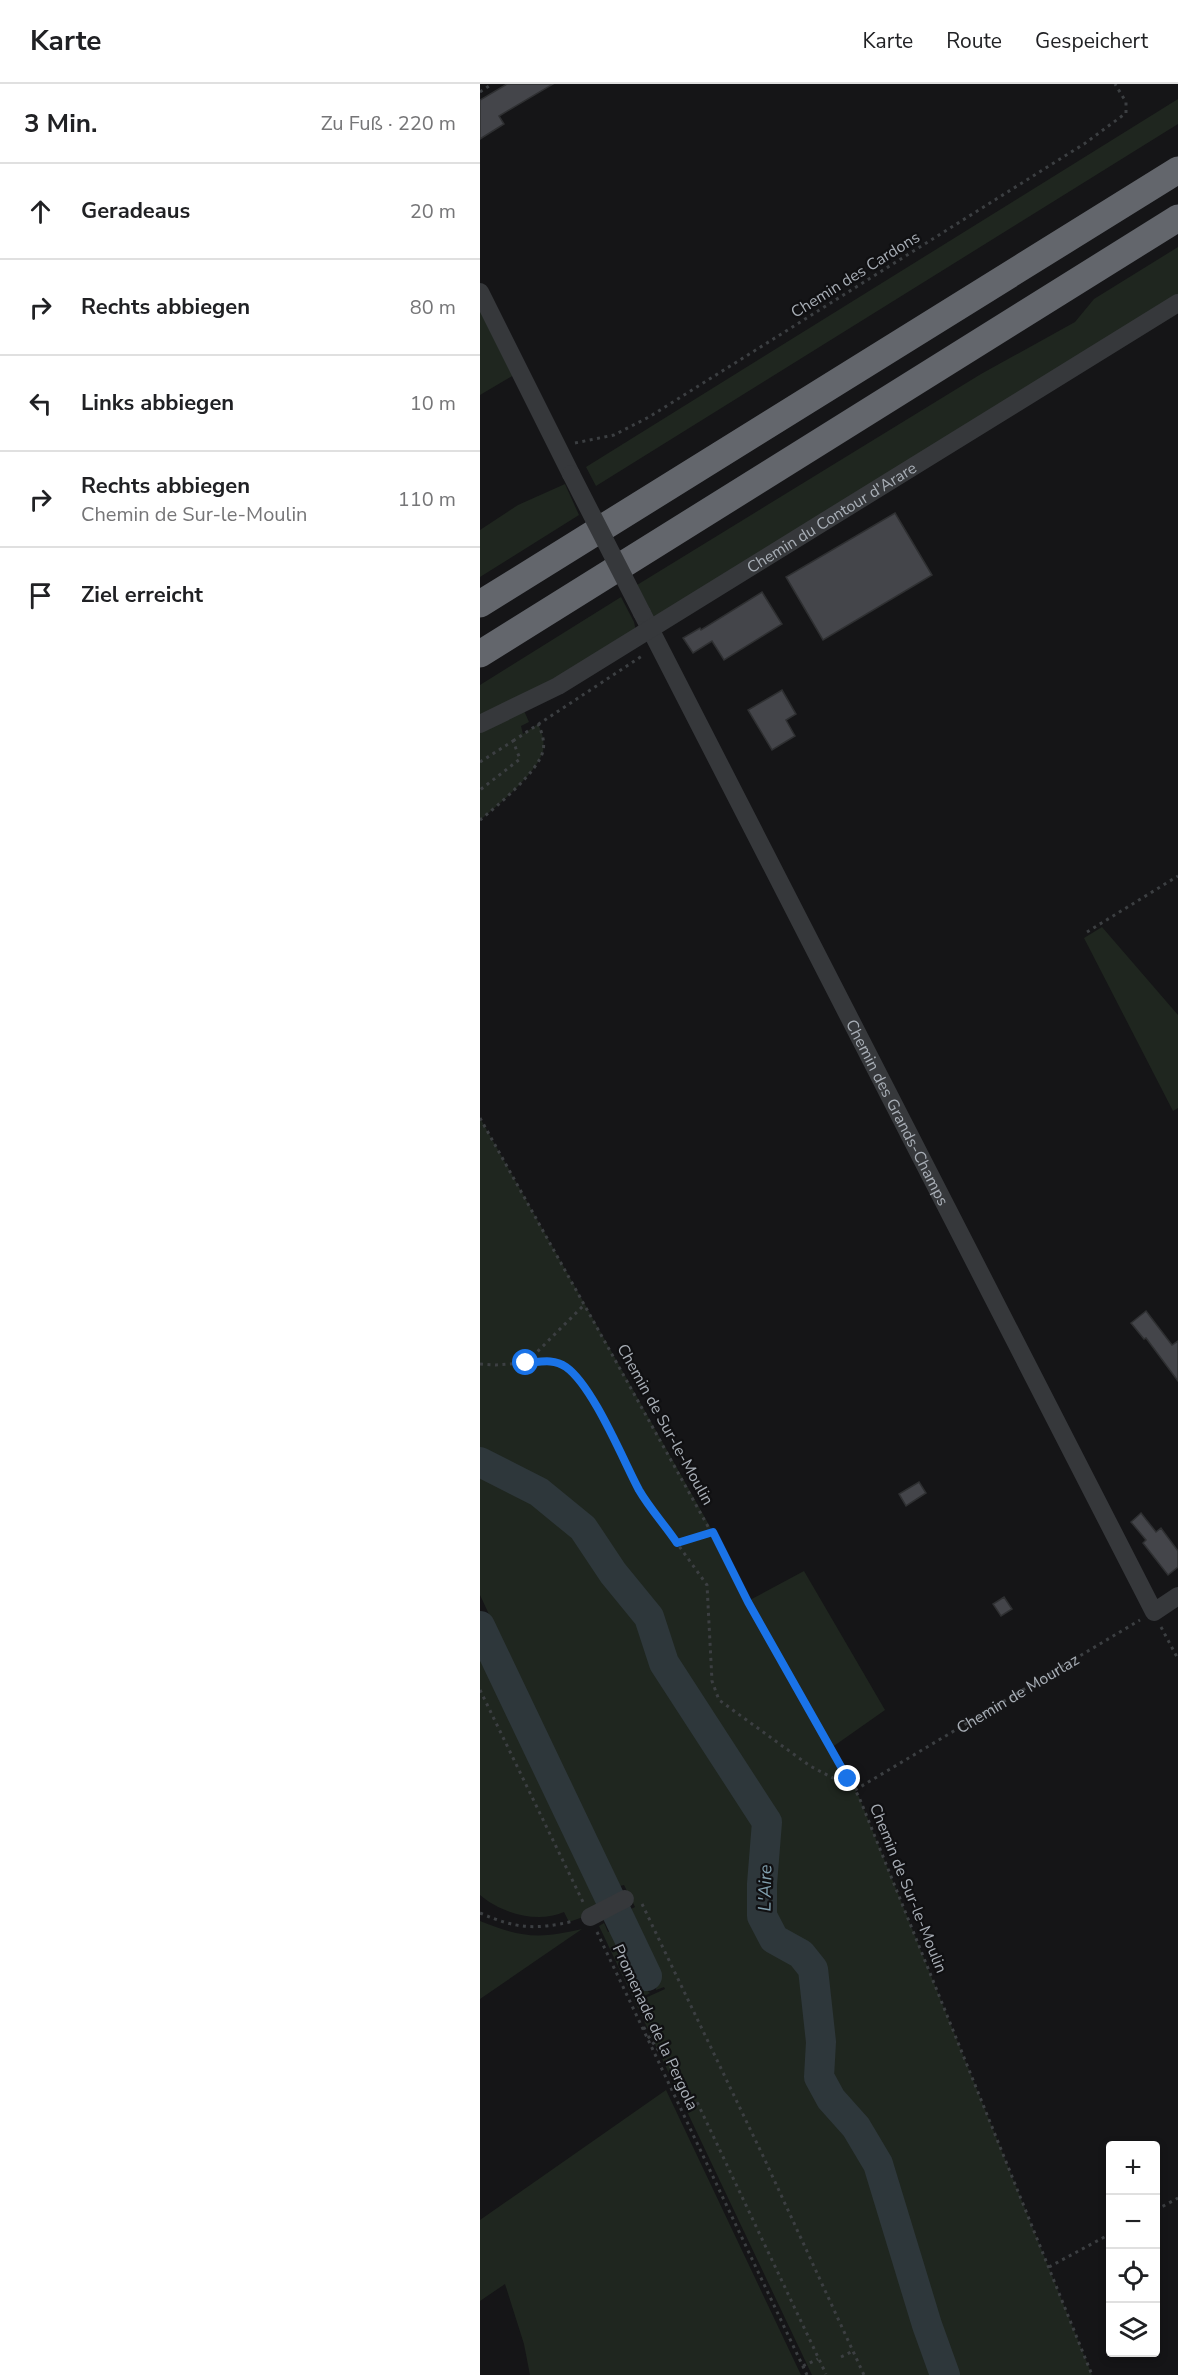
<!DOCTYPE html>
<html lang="de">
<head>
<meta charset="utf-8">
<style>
	body { margin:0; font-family:"Nunito Sans",sans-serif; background:#f2f2f2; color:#202124 }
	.controls { position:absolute; right:18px; bottom:18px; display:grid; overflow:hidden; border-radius:6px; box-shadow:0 3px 9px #0003 }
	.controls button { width:54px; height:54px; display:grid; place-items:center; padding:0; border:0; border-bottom:2px solid #e0e0e0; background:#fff; color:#202124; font:30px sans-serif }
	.stop { position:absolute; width:18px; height:18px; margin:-14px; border:4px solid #1a73e8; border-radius:50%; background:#fff }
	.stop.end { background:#1a73e8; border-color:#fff; box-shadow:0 2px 6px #0008 }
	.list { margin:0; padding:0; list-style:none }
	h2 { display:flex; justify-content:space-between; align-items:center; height:78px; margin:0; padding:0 24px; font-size:26px }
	h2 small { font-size:20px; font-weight:400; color:#757577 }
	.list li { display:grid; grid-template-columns:39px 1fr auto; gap:18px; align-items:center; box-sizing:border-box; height:96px; padding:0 24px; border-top:2px solid #e0e0e0 }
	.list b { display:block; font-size:22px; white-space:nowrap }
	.list p { margin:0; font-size:20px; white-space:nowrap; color:#757577 }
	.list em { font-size:20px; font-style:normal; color:#757577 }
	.icon { flex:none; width:33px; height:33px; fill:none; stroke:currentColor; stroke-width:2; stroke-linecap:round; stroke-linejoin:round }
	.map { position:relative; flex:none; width:698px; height:2291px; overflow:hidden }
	header { display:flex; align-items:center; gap:36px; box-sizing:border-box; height:84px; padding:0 30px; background:#fff; border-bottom:2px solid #e0e0e0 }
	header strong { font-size:28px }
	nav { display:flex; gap:33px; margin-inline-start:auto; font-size:21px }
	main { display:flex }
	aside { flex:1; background:#fff }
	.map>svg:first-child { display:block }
</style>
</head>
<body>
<header>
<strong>Karte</strong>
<nav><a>Karte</a><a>Route</a><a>Gespeichert</a></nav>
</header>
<main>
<aside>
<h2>3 Min.<small>Zu Fuß · 220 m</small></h2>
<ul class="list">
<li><svg class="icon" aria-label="ahead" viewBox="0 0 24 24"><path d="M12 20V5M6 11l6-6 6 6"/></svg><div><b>Geradeaus</b></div><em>20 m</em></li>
<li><svg class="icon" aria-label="right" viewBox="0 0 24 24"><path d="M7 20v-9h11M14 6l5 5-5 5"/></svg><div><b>Rechts abbiegen</b></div><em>80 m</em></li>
<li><svg class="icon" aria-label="left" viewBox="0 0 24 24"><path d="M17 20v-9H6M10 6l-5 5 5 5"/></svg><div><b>Links abbiegen</b></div><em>10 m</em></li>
<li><svg class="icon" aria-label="right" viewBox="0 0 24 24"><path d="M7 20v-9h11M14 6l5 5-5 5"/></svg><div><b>Rechts abbiegen</b><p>Chemin de Sur-le-Moulin</p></div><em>110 m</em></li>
<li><svg class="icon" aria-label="arrive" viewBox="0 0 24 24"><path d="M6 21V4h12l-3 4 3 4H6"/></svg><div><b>Ziel erreicht</b></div></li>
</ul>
</aside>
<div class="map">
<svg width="698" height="2291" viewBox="0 0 698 2291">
	<rect width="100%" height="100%" fill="#151517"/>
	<path fill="#1f261f" d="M698,15V40L116,402L106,383Z
		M698,163V212L174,533L157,501L501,290L595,238L614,215Z
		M0,221L34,291L0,311Z
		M85,400L99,431L0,493V446L38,421Z
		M141,513L154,538L156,547L95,584L0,633V601Z
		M41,620L49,638L41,642L43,650L58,640C62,648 65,658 63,667C58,688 17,722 0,736V640Z
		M622,843L698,931V1024L693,1027L604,854Z
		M0,1034L233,1448L268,1517L324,1487L405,1626L351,1664L379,1713L612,2291H332L119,1842L124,1839L128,1848L134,1845L159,1900L170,1909L163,1913V1915L185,1905L184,1903L176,1906L177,1891L149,1838L156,1835L151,1825L155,1823L144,1801L136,1803L0,1511Z
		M0,1575L120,1827L89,1838L84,1828C57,1840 21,1829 0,1811Z
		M0,1837C42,1854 59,1855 102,1845L0,1915Z
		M186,2006L321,2291H50L44,2260L25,2200L0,2217V2136Z"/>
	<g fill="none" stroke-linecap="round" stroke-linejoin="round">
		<path stroke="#2e373b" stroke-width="30" d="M0,1378L59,1408L103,1444L133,1489L169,1533L184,1579L287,1738L282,1800V1832L294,1855L321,1870L333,1885L341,1958L339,1993L351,2015L376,2043L398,2080L447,2241L465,2291
			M0,1542L167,1892"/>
	</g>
	<path fill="#44454a" stroke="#2f3032" stroke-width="1.5" d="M27,0H73L19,32L24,40L0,55V16Z
		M415,429L452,491L343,556L306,493Z
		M282,508L302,540L244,576L232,557L213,569L203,554L220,544L221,546Z
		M302,606L316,630L306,636L315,652L292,666L268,626Z
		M666,1227L692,1261L698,1257V1297L666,1254L664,1255L651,1239Z
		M439,1398L446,1409L426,1422L419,1410Z
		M661,1429L676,1448L681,1444L698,1467V1483L688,1491L663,1459L666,1456L651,1438Z
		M524,1513L532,1525L521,1532L513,1520Z"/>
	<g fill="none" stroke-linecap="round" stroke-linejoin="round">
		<g stroke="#3c3f42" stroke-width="3" stroke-dasharray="3 4.5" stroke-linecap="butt">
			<path d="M0,8L12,0"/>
			<path d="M95,359L134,351L169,333L604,60L646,29V18L635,0"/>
			<path d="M33,657L162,572"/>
			<path d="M0,678L33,657L40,675L0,706"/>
			<path d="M0,736C17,722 58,688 63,667C65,658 62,648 58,640"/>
			<path d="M607,848L698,792"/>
			<path d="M0,1034L379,1713L612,2291"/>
			<path d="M47,1278L105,1220"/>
			<path d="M0,1280L16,1281L69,1277L90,1287L113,1318L138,1361L168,1419L227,1501L232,1597L239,1616L330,1682L353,1694L368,1695"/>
			<path d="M197,1459L233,1448"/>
			<path d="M681,1543L698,1575"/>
			<path d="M0,1606L103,1818"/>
			<path id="s1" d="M375,1706L660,1536"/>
			<path d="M162,1820L284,2074L384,2291"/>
			<path d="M0,1829C37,1845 55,1846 94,1837"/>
			<path d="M117,1848L327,2291"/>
			<path d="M163,1945L175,1939"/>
			<path d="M168,1952L218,2020L346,2290"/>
			<path d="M676,2126L698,2114"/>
			<path d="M569,2183L630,2150"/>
			<path d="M361,2273L373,2267"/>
			<path d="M323,2282L338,2275"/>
		</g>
		<g stroke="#36383b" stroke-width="18">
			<path d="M0,208L91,390"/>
			<path id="s2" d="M162,529L674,1528L698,1512"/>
			<path id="s3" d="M0,640L78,602L698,219"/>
			<path d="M110,1833L145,1815"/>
		</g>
		<path stroke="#63666c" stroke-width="27" d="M0,520L698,86
			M0,570L698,134"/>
		<path stroke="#36383b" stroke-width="18" d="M91,390L162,529"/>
	</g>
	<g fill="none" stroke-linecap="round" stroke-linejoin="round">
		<path stroke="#1a73e8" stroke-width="8" d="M46,1279C60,1278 73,1274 86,1283C113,1302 143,1376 159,1406C170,1425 185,1441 197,1459L233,1448L268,1518L368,1695"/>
	</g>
	<g text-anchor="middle" stroke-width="4.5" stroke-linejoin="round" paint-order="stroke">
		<g font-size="16" fill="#a8aeb6" stroke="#101012">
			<text transform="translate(375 190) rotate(-32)" y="6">Chemin des Cardons</text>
			<text dy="6" stroke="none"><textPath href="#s3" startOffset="408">Chemin du Contour d'Arare</textPath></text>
			<text dy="6" stroke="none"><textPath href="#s2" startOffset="561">Chemin des Grands-Champs</textPath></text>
			<text transform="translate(186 1340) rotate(61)" y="6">Chemin de Sur-le-Moulin</text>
			<text dy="6" stroke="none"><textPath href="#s1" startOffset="189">Chemin de Mourlaz</textPath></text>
			<text transform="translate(429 1804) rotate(68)" y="6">Chemin de Sur-le-Moulin</text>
			<text transform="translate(176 1943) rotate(65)" y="6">Promenade de la Pergola</text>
		</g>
		<g font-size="18" font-style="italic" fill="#81a0af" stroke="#101012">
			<text transform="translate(285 1804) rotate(-89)" y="6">L'Aire</text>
		</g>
	</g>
</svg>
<div class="controls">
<button>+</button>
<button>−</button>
<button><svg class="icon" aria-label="locate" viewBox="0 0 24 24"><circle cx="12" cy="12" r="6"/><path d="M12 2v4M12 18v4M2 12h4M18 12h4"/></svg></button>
<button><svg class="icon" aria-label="layers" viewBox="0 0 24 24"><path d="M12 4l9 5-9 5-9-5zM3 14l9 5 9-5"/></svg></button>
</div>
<div class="stop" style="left:46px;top:1279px"></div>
<div class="stop end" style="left:368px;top:1695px"></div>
</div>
</main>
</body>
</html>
